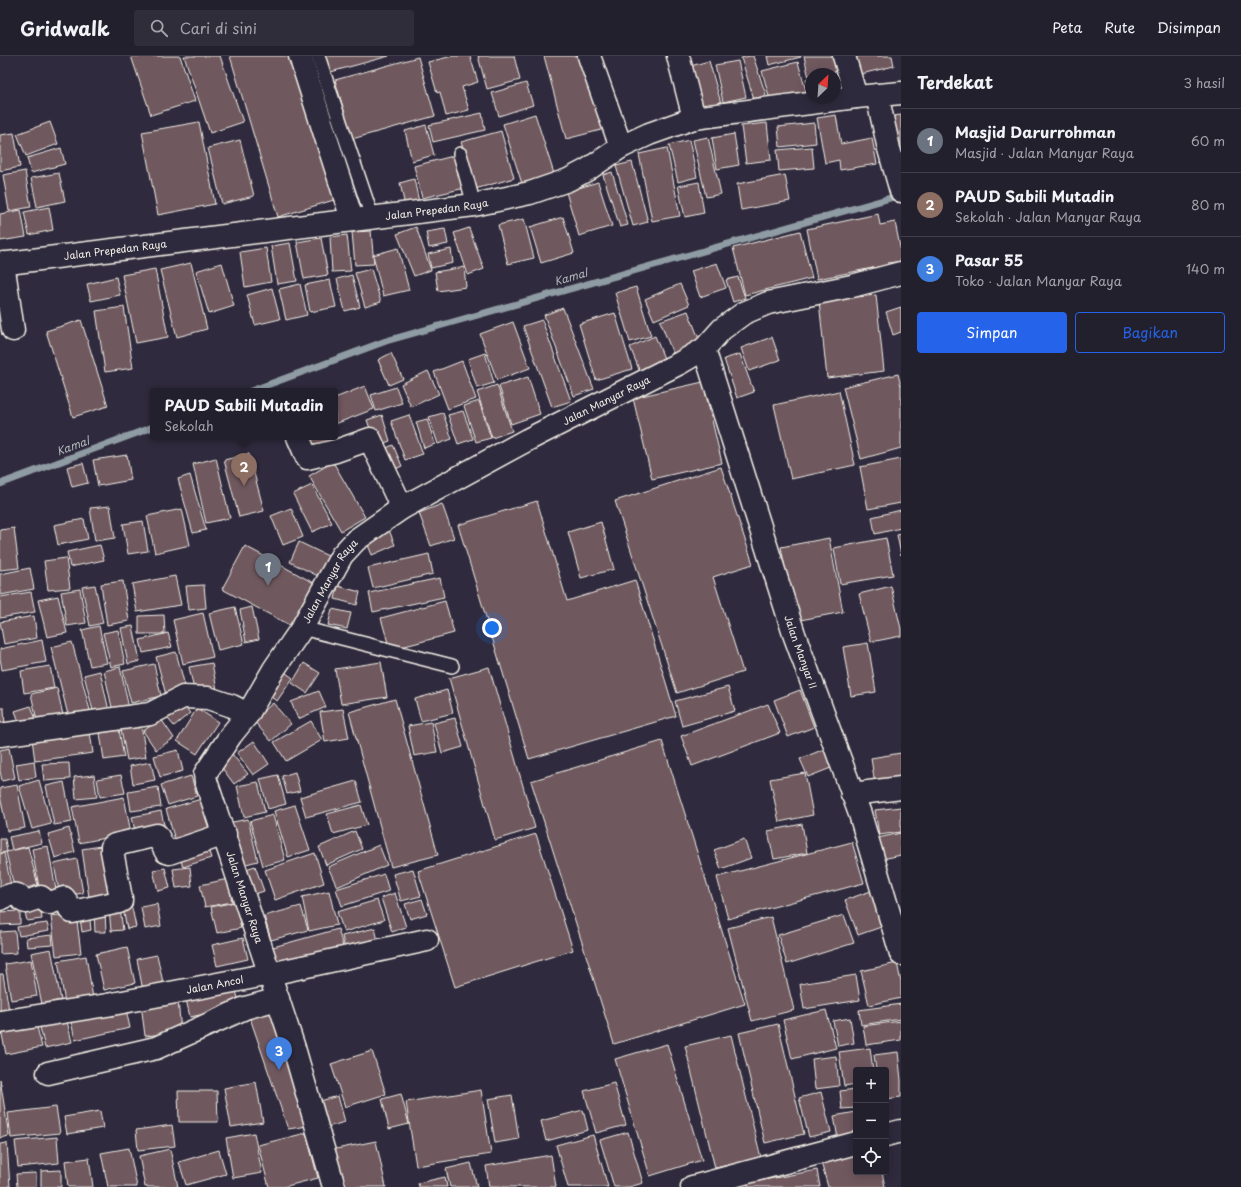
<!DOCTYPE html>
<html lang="id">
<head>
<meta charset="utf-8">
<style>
	body { margin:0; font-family:"Playpen Sans",sans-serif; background:#2f2d3a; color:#f1f3f6 }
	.controls { position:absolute; right:12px; bottom:12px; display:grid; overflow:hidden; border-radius:4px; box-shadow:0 2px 10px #0003 }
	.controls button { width:36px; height:36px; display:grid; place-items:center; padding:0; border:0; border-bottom:1px solid #403e4a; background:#23202e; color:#f1f3f6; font:20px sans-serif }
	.compass { position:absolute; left:805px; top:12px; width:36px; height:36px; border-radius:50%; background:#23202e; box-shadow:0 2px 10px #0003; rotate:25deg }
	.you { position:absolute; left:492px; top:572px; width:14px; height:14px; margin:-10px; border:3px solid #fff; border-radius:50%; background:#1a73e8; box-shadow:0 0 0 6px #1a73e833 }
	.badge { display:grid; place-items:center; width:26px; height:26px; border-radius:50%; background:#2563eb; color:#fff; font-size:13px; font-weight:700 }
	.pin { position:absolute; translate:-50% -33px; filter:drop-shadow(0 1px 2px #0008) }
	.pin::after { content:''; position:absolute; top:21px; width:14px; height:12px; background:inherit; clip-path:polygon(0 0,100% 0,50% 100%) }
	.popup { position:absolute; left:150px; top:332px; width:188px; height:52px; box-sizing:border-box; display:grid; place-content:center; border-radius:4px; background:#23202e; filter:drop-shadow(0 1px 3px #0005); font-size:13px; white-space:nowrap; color:#a3a3aa }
	.popup b { font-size:15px; color:#f1f3f6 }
	.popup::after { content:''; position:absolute; left:50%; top:100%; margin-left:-8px; border:8px solid transparent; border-top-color:#23202e }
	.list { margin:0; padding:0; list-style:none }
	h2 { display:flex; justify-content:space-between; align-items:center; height:52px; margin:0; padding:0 16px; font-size:17px }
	h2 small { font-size:13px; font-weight:400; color:#a3a3aa }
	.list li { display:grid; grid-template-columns:26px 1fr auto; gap:12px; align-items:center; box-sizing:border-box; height:64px; padding:0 16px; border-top:1px solid #403e4a }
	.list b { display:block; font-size:15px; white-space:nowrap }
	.list p { margin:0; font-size:13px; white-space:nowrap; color:#a3a3aa }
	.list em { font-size:13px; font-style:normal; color:#a3a3aa }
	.actions { display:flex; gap:8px; padding:12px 16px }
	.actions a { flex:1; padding:9px 0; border:1px solid #2563eb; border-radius:4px; text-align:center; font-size:14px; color:#2563eb }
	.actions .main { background:#2563eb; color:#fff }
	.icon { flex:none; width:22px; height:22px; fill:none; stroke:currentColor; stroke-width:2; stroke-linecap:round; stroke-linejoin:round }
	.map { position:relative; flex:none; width:901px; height:1131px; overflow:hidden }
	header { display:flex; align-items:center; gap:24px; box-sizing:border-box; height:56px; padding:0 20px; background:#23202e; border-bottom:1px solid #403e4a }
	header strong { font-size:19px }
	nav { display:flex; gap:22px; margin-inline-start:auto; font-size:14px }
	.search { width:280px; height:36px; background:#2f2d3a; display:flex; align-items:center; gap:10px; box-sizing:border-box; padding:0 14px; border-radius:4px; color:#a3a3aa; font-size:15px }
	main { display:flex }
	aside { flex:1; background:#23202e }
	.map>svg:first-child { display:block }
</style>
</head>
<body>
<header>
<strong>Gridwalk</strong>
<div class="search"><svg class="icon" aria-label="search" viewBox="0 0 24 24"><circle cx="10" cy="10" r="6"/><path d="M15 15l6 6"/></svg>Cari di sini</div>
<nav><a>Peta</a><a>Rute</a><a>Disimpan</a></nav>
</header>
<main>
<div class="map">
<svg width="901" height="1131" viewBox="0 0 901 1131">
	<rect width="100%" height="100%" fill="#2f2a3d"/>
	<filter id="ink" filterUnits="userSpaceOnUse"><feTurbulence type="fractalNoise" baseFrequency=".025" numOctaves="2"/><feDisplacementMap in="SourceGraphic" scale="8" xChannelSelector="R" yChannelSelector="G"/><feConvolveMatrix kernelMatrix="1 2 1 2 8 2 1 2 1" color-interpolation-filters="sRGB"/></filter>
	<g filter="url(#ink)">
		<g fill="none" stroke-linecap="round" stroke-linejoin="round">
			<path stroke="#8f9ca4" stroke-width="7" d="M251,335L386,285L901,139
				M0,428L153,371"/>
		</g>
		<path fill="#6f585f" stroke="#f4f1e8" d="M131,0H180L195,45L151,59Z
			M184,0H220L243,66L210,77Z
			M230,0H295L337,143L278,161Z
			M323,0H389L327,17Z
			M453,0H470L478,26L462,31L469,54L446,60L440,36L437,37L428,6Z
			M478,0H514L520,24L487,33Z
			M544,0H586L605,73L566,83Z
			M750,0H753L766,39L754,43L741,2Z
			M767,0H801V1L769,9Z
			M804,0H840L843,14L825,18H811V21L809,22Z
			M856,0H892L894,10L861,18Z
			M418,1L435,60L352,83L335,24Z
			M709,5L721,47L694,54L683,12Z
			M738,5L746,41L723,46L715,9Z
			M798,6L806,35L770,44L762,15Z
			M811,22V35L809,36L806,23Z
			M526,27L533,49L499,60L492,37Z
			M482,57L485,74L433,86L429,69Z
			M535,58L556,124L524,134L503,68Z
			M836,59L841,88L872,82L877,108L840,114L839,104L825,107L817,62Z
			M901,59V93L891,95L886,61Z
			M50,66L58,88L26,100L17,78Z
			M199,66L215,148L158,159L142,76Z
			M767,67L771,104L746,107L741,70Z
			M814,67L816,87L780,91L778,71Z
			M426,69L434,99L412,105L405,75Z
			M501,75L514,122L475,133L461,86Z
			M14,77L20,111L0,115V79Z
			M734,78L739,109L717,113L712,82Z
			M708,81L721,138L706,141L693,84Z
			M240,84L254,140L222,148L208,92Z
			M689,84L697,121L678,126L669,89Z
			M812,91L814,112L779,115L777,94Z
			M61,92L65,108L31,117L27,102Z
			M667,92L680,160L652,165L639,98Z
			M457,99L465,132L422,142L414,110Z
			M632,106L648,166L633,170L616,110Z
			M25,115L31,151L9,155L3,119Z
			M612,116L628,169L620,171L603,119Z
			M59,117L65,145L37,151L31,122Z
			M785,119L790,145L741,154L737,128Z
			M414,123L419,146L405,150L400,127Z
			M598,126L612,170L579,180L566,136Z
			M699,126L704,157L685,161L678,130Z
			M49,151L53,174L29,179L24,156Z
			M21,154L26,181L0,185V158Z
			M878,158L880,169L895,166L901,196V205L888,207V209L817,223L807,173Z
			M563,161L574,197L541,207L530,171Z
			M524,163L534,202L508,208L498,169Z
			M416,171L431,214L414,220L397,178Z
			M469,172L484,213L468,219L454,177Z
			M445,173L448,188L429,192L426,176Z
			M371,175L374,208L355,209L352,176Z
			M800,175L812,222L745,239L733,192Z
			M347,179L351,215L332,216L330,181Z
			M321,182L328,219L304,223L297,186Z
			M290,187L297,225L277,228L271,190Z
			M266,192L271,226L245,231L240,196Z
			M398,192L409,234L383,240L373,199Z
			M451,193L453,207L431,212L428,198Z
			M191,207L207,273L177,281L160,214Z
			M222,207L234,250L209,258L196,215Z
			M717,207L726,232L700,241L691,215Z
			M464,211L466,231L438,235L435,216Z
			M155,213L168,281L136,287L122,219Z
			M371,213L381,246L365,251L355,217Z
			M352,219L360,251L345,255L337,223Z
			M116,221L120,239L91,245L87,228Z
			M738,221L745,242L733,246L726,224Z
			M330,224L336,251L310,256L305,229Z
			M300,228L307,259L286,264L279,233Z
			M680,228L689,249L654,264L645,243Z
			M636,231L651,280L630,286L615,237Z
			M272,232L280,263L255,269L247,239Z
			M876,239L884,315L827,322L819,245Z
			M124,251L133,312L105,316L96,255Z
			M901,251V276L893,279L886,256Z
			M563,252L594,333L574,340L544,259Z
			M688,255L701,288L673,298L660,265Z
			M615,257L632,313L596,324L579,268Z
			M81,264L108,350L73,361L46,275Z
			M542,264L571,345L552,351L523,270Z
			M513,266L530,312L497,324L480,278Z
			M655,280L665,305L640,316L630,291Z
			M772,281L780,304L749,315L741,292Z
			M391,297L403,323L389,329L378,304Z
			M485,297L494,327L477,332L468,303Z
			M740,298L754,336L737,342L724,303Z
			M462,305L476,343L448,353L434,316Z
			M428,315L439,338L411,351L401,328Z
			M898,318L901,330V392L861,403L843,331Z
			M528,321L540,358L511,368L499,330Z
			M703,326L722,407L652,423L633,342Z
			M497,329L512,375L492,382L477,336Z
			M365,330L374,353L335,368V342Z
			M396,331L402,347L376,355L371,339Z
			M839,335L855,409L791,423L774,349Z
			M479,345L491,382L476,386L464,350Z
			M463,355L473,383L458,388L448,359Z
			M443,357L452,383L438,388L429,361Z
			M382,359L390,385L376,390L367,364Z
			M409,359L423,398L405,404L391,365Z
			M427,363L435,388L424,392L416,366Z
			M306,381H331L333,387L311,396Z
			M393,389L402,410L389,416L380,395Z
			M249,398L264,455L239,461L224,404Z
			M127,399L131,424L98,430L93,404Z
			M216,402L230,462L206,467L193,408Z
			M901,403V447L868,453L860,411Z
			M333,406L365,461L341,475L309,420Z
			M83,407L88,427L72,431L67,411Z
			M721,411L753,508L713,521L743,616L677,637L615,445Z
			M190,419L206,474L193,477L178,423Z
			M312,429L332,467L312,476L293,438Z
			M537,445L567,545L635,524L676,660L529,703L458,469Z
			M442,448L454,482L431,490L419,457Z
			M110,450L115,482L95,485L90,452Z
			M291,452L303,481L283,489L271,460Z
			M182,453L190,489L155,497L147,460Z
			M901,454V472L875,478L872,461Z
			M84,463L88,483L58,489L54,469Z
			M143,465L148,495L128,498L123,468Z
			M601,466L614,513L581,522L568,476Z
			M14,472L19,512L0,514V474Z
			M389,474L395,489L372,499L366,484Z
			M901,478V499L897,479Z
			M829,482L843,556L795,565L781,491Z
			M886,482L893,519L840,528L834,492Z
			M299,486L330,501L320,521L290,506Z
			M100,489L104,504L70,511L67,496Z
			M245,490L314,527L291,570L222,533Z
			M429,498L433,518L373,532L368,512Z
			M66,502L70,532L48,534L44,505Z
			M30,512L34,533L0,539V518Z
			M175,520L181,549L137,556L132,528Z
			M440,522L444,541L373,556L369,537Z
			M123,525L129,565L107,569L101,528Z
			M95,529L103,567L90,570L82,531Z
			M204,529L206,552L189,554L186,530Z
			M338,530L360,536L357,549L335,543Z
			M891,530L901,573V580L871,586L859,538Z
			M80,533L86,567L67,570L61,536Z
			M31,536L35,556L0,562V541Z
			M58,540L67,577L47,581L38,544Z
			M445,545L454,577L390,594L381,562Z
			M235,551L244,588L218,594L209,557Z
			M252,551L259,583L246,586L240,554Z
			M332,553L351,557L347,573L328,569Z
			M203,557L213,601L183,608L173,564Z
			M164,559L165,578H139V560Z
			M34,560L37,582L4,588L0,566Z
			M99,570L107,607L90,610L82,574Z
			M133,570L140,605L128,608L121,572Z
			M118,574L125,608L111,611L103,577Z
			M168,577L172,591L143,597L140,584Z
			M42,584L46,606L2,614L0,602V593Z
			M72,586L92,662L70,667L51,591Z
			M868,587L876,636L851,640L843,591Z
			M176,596L186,634L166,639L156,601Z
			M381,606L387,641L341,648L335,613Z
			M212,607L217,634L195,638L189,611Z
			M304,607L320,617L307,637L292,627Z
			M154,608L161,640L131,647L123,615Z
			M50,610L54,632L24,637L21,615Z
			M120,611L130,657L114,661L104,615Z
			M489,611L535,772L495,784L449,622Z
			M279,612L293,622L277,645L263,636Z
			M100,615L110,659L95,663L84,619Z
			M728,631L735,655L682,670L675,645Z
			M57,632L65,668L39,673L31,638Z
			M447,634L453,657L421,665L415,643Z
			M800,634L814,671L788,681L774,644Z
			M319,635L326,651L298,663L291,646Z
			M395,643L438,799L391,811L349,656Z
			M179,645L190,657L174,670L164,658Z
			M273,647L291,668L271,685L253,664Z
			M768,648L780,677L692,710L681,680Z
			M31,650L37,666L21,671L15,655Z
			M0,652H4L5,672H0Z
			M197,652L218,666L197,698L177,685Z
			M343,653L349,682L325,686L320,656Z
			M455,662L463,691L442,697L434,667Z
			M161,663L174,682L156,694L143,675Z
			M311,665L322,684L286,705L274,686Z
			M431,666L437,696L414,700L408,670Z
			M141,669L146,701L127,704L121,673Z
			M119,674L124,701L104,704L100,677Z
			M90,676L93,697L35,705L32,683Z
			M254,685L269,708L253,719L237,697Z
			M662,685L745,948L614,988L531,725Z
			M829,691L836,710L808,721L800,703Z
			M9,692L15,722L2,725L0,715V694Z
			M178,694L183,715L160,721L154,700Z
			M901,697V726L875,729L871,702Z
			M232,698L248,718L234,728L219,708Z
			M34,705L36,721L19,724L16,708Z
			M151,706L155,724L133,728L130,710Z
			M69,707L70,723L44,725L42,708Z
			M295,716L300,735L287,738L282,720Z
			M805,717L813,759L779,766L770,723Z
			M94,719L97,741L76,743L74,721Z
			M121,719L125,737L100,741L97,723Z
			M278,719L286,748L268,753L260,723Z
			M191,720L197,740L168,749L161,729Z
			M39,724L51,768L32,773L19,730Z
			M356,725L362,746L306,761L300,741Z
			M64,726L72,766L54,769L46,730Z
			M258,726L265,756L244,761L237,730Z
			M17,729L25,772L7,775L0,739V732Z
			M158,731L161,751L131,755L128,736Z
			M124,741L131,777L79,787L72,751Z
			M205,742L214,772L175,784L166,753Z
			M295,749L310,794L288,801L274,755Z
			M361,749L367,769L333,778L327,758Z
			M901,751V776L879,779L875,754Z
			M161,755L165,773L136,780L132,761Z
			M273,759L285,804L263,810L250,765Z
			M248,763L258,805L238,810L228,767Z
			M802,768L807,797L774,803L768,775Z
			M69,772L75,796L55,802L48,778Z
			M39,775L42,787L12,794L9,781Z
			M355,775L362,793L326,809L319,791Z
			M901,777V799L878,804L873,783Z
			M536,778L573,894L455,931L418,815Z
			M0,783H5L7,796L0,797Z
			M744,783L751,802L721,813L714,794Z
			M852,786L864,827L728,863L717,821Z
			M206,787L211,802L183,811L178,796Z
			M107,789L115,837L89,841L82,793Z
			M379,789L387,809L337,831L328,811Z
			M48,790L56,834L40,837L32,793Z
			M28,791L38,829L15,835L6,796Z
			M4,797L11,829L0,831V798Z
			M315,797L324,827L275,844L265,814Z
			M77,803L83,837L60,841L54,808Z
			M255,810L264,835L249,840L240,815Z
			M190,811L192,830L176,832L173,813Z
			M165,812L170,832L158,835L153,814Z
			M413,813L421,840L401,845L393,818Z
			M384,818L389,835L342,850L336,833Z
			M228,823L232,846L205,851L200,829Z
			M874,834L887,869L858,879L845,844Z
			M329,835L337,869L309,875L302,841Z
			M395,837L406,871L392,876L381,842Z
			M422,843L427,858L410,863L405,848Z
			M377,844L384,864L344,876L337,856Z
			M235,846L241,872L217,877L211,851Z
			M157,848L161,870L145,873L141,851Z
			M40,850L42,863L27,865L24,852Z
			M301,850L308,874L271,884L264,860Z
			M120,852L123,874L111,875L109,853Z
			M132,852L136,871L127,873L123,853Z
			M20,855V868L0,869V856Z
			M89,855L91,874L82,876L79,856Z
			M94,855H105L106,876H95Z
			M76,857L81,897L56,900L51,860Z
			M844,859L854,887L787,908L778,879Z
			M771,861L794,954L752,965L728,872Z
			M47,867L49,875L19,880L17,871Z
			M375,872L378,885L345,893L342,880Z
			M338,873L344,894L272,915L266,893Z
			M15,875L17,897L0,898V876Z
			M52,879L53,889L27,891L26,882Z
			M243,882L248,903L217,910L212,889Z
			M127,891L135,927L104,934L96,898Z
			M51,893L61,944L42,948L31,897Z
			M157,899L164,931L143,935L137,903Z
			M86,900L93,942L65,947L58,905Z
			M31,904L37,940L11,944L5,908Z
			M897,907L901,926V942L869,949L861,915Z
			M0,918H3L9,954L0,956Z
			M856,919L860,944L804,953L800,928Z
			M235,930L240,951L190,961L185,939Z
			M178,944L181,976L145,980L141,948Z
			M901,948V963L861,969L859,954Z
			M125,949L130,972L75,984L70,960Z
			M271,952L308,1070L288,1073L249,959Z
			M826,954L836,992L792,1003L783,964Z
			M66,961L72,986L45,992L39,967Z
			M850,962L854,987L838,990L833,965Z
			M901,965V984L866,989L863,970Z
			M36,967L42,991L6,998L1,974Z
			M778,968L804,1078L765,1087L739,977Z
			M731,979L761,1102L715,1112L685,990Z
			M667,988L702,1104L650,1120L615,1003Z
			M870,992L873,1014H856V1028L844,1030L839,996Z
			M372,995L386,1038L345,1051L331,1008Z
			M898,996L901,1024V1041L886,1043V1014H876L874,999Z
			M836,1000L839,1030L815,1033L812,1003Z
			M0,1023L9,1080L0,1082Z
			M256,1026L263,1066L231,1071L224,1032Z
			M614,1027L626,1069L596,1077L584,1035Z
			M856,1033V1052L842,1053L840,1035Z
			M481,1034L491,1098L416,1110L406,1046Z
			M178,1035H217L218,1066H179Z
			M821,1036L831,1076L809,1081L799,1042Z
			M401,1038L409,1068L389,1073L382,1043Z
			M512,1039L519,1083L495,1087L488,1043Z
			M338,1040L345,1066L320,1073L313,1047Z
			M56,1051L60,1077L11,1082L8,1057Z
			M583,1054L588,1074L546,1085L541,1065Z
			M100,1055L103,1072L67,1078L64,1061Z
			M856,1056V1079L838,1083L834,1060Z
			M172,1069L175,1090L138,1094L136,1074Z
			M628,1076L643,1127L629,1131H614L600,1084Z
			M254,1077L262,1117L233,1122L226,1082Z
			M306,1077L318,1122L283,1131H269L258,1089Z
			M593,1079L608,1131H568L556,1089Z
			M57,1081L59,1107L18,1111L15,1085Z
			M376,1085L386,1131H339L331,1094Z
			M7,1087L10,1131H0V1088Z
			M129,1092L137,1131H108L101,1097Z
			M170,1093L178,1131H145L139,1100Z
			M219,1094L226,1118L186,1129L179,1106Z
			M856,1097V1116H882L885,1131H828L821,1106Z
			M551,1099L556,1131H489L486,1110Z
			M89,1102L93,1131H68L65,1105Z
			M471,1107L477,1131H450L446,1113Z
			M61,1114V1131H41V1115Z
			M817,1114L820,1131H748V1127Z
			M36,1117V1131H17L16,1118Z
			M445,1121L447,1131H419L418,1127Z"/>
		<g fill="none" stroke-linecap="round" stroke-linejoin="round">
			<g stroke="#f4f1e8" stroke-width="16">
				<path id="lane" d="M318,0L372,161
					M460,98L474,149
					M302,572L452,610"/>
			</g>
			<g stroke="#f4f1e8" stroke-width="25">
				<g id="street">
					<path d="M300,0L352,163"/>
					<path d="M589,0L621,91"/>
					<path d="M678,0L694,62"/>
					<path d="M877,39L889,93L901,135"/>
					<path d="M3,207L13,274"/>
					<path id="s1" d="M704,293L794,578L860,758L901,898"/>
					<path d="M298,381L307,402L336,395L370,383L402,452"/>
					<path d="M0,679L150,658L183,641L208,642L232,650L248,658"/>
					<path d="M852,738L901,732"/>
					<path d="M0,843C5,841 14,836 19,840C22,843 21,845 26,846L41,841L48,847H50L64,842C68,846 68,852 72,856L119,846L121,845V842L112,795V791L115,789L157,779L166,796L169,797L225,778"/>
					<path id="s2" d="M0,966L107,949L270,918L427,884"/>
					<path d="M48,1017L156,992L245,952L278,943"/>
					<path d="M886,1079L901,1075"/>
					<path id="s3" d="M334,1131L294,992L206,725L205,718L231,679L248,658L274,613L302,572L342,499L356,484L402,452L527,384L680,307L704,293L722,273L744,257L768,247L852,230L901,217"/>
					<path d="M692,1131L856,1087"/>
				</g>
			</g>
			<g stroke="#f4f1e8" stroke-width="25">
				<g id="secondary">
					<path d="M844,0L856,41"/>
					<path id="s4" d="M0,208L474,149L530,137L568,124L587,114L621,91L649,78L694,62L856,41L901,37"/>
				</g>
			</g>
			<use href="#lane" stroke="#2f2a3d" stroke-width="13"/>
			<use href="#street" stroke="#2f2a3d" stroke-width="22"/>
			<use href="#secondary" stroke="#2f2a3d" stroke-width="22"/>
		</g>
	</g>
	<g text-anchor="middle" stroke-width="3" stroke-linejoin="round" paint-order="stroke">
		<g font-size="10" fill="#f4f1e8" stroke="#2f2a3d">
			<text dy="4" stroke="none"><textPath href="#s4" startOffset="440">Jalan Prepedan Raya</textPath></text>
			<text dy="4" stroke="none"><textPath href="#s4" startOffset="116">Jalan Prepedan Raya</textPath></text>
			<text dy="4" stroke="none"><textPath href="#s3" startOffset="999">Jalan Manyar Raya</textPath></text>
			<text dy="4" stroke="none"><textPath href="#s3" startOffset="663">Jalan Manyar Raya</textPath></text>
			<text dy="4" stroke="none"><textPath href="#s1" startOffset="318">Jalan Manyar II</textPath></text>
			<text transform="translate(245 841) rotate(72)" y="4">Jalan Manyar Raya</text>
			<text dy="4" stroke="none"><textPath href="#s2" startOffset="218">Jalan Ancol</textPath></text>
		</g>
		<g font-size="11" font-style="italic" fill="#b1b9ba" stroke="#2f2a3d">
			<text transform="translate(571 221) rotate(-16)" y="4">Kamal</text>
			<text transform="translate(73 390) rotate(-20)" y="4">Kamal</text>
		</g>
	</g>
</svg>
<div class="controls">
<button>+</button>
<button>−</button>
<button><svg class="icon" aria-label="locate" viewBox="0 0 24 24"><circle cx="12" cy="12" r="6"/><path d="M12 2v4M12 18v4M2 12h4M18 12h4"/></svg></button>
</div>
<svg class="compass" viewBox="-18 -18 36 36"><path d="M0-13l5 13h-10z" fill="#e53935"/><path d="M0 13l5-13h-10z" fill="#a3a3aa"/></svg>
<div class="you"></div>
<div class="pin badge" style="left:268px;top:530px;background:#6b7280">1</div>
<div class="pin badge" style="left:244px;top:430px;background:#8d6e63">2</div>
<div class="popup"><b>PAUD Sabili Mutadin</b>Sekolah</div>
<div class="pin badge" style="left:279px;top:1014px;background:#3f7fe0">3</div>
</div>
<aside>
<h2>Terdekat<small>3 hasil</small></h2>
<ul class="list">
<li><span class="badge" style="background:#6b7280">1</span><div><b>Masjid Darurrohman</b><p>Masjid · Jalan Manyar Raya</p></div><em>60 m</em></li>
<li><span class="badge" style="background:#8d6e63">2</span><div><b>PAUD Sabili Mutadin</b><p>Sekolah · Jalan Manyar Raya</p></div><em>80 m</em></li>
<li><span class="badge" style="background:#3f7fe0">3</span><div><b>Pasar 55</b><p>Toko · Jalan Manyar Raya</p></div><em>140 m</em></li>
</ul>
<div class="actions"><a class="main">Simpan</a><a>Bagikan</a></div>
</aside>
</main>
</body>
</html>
